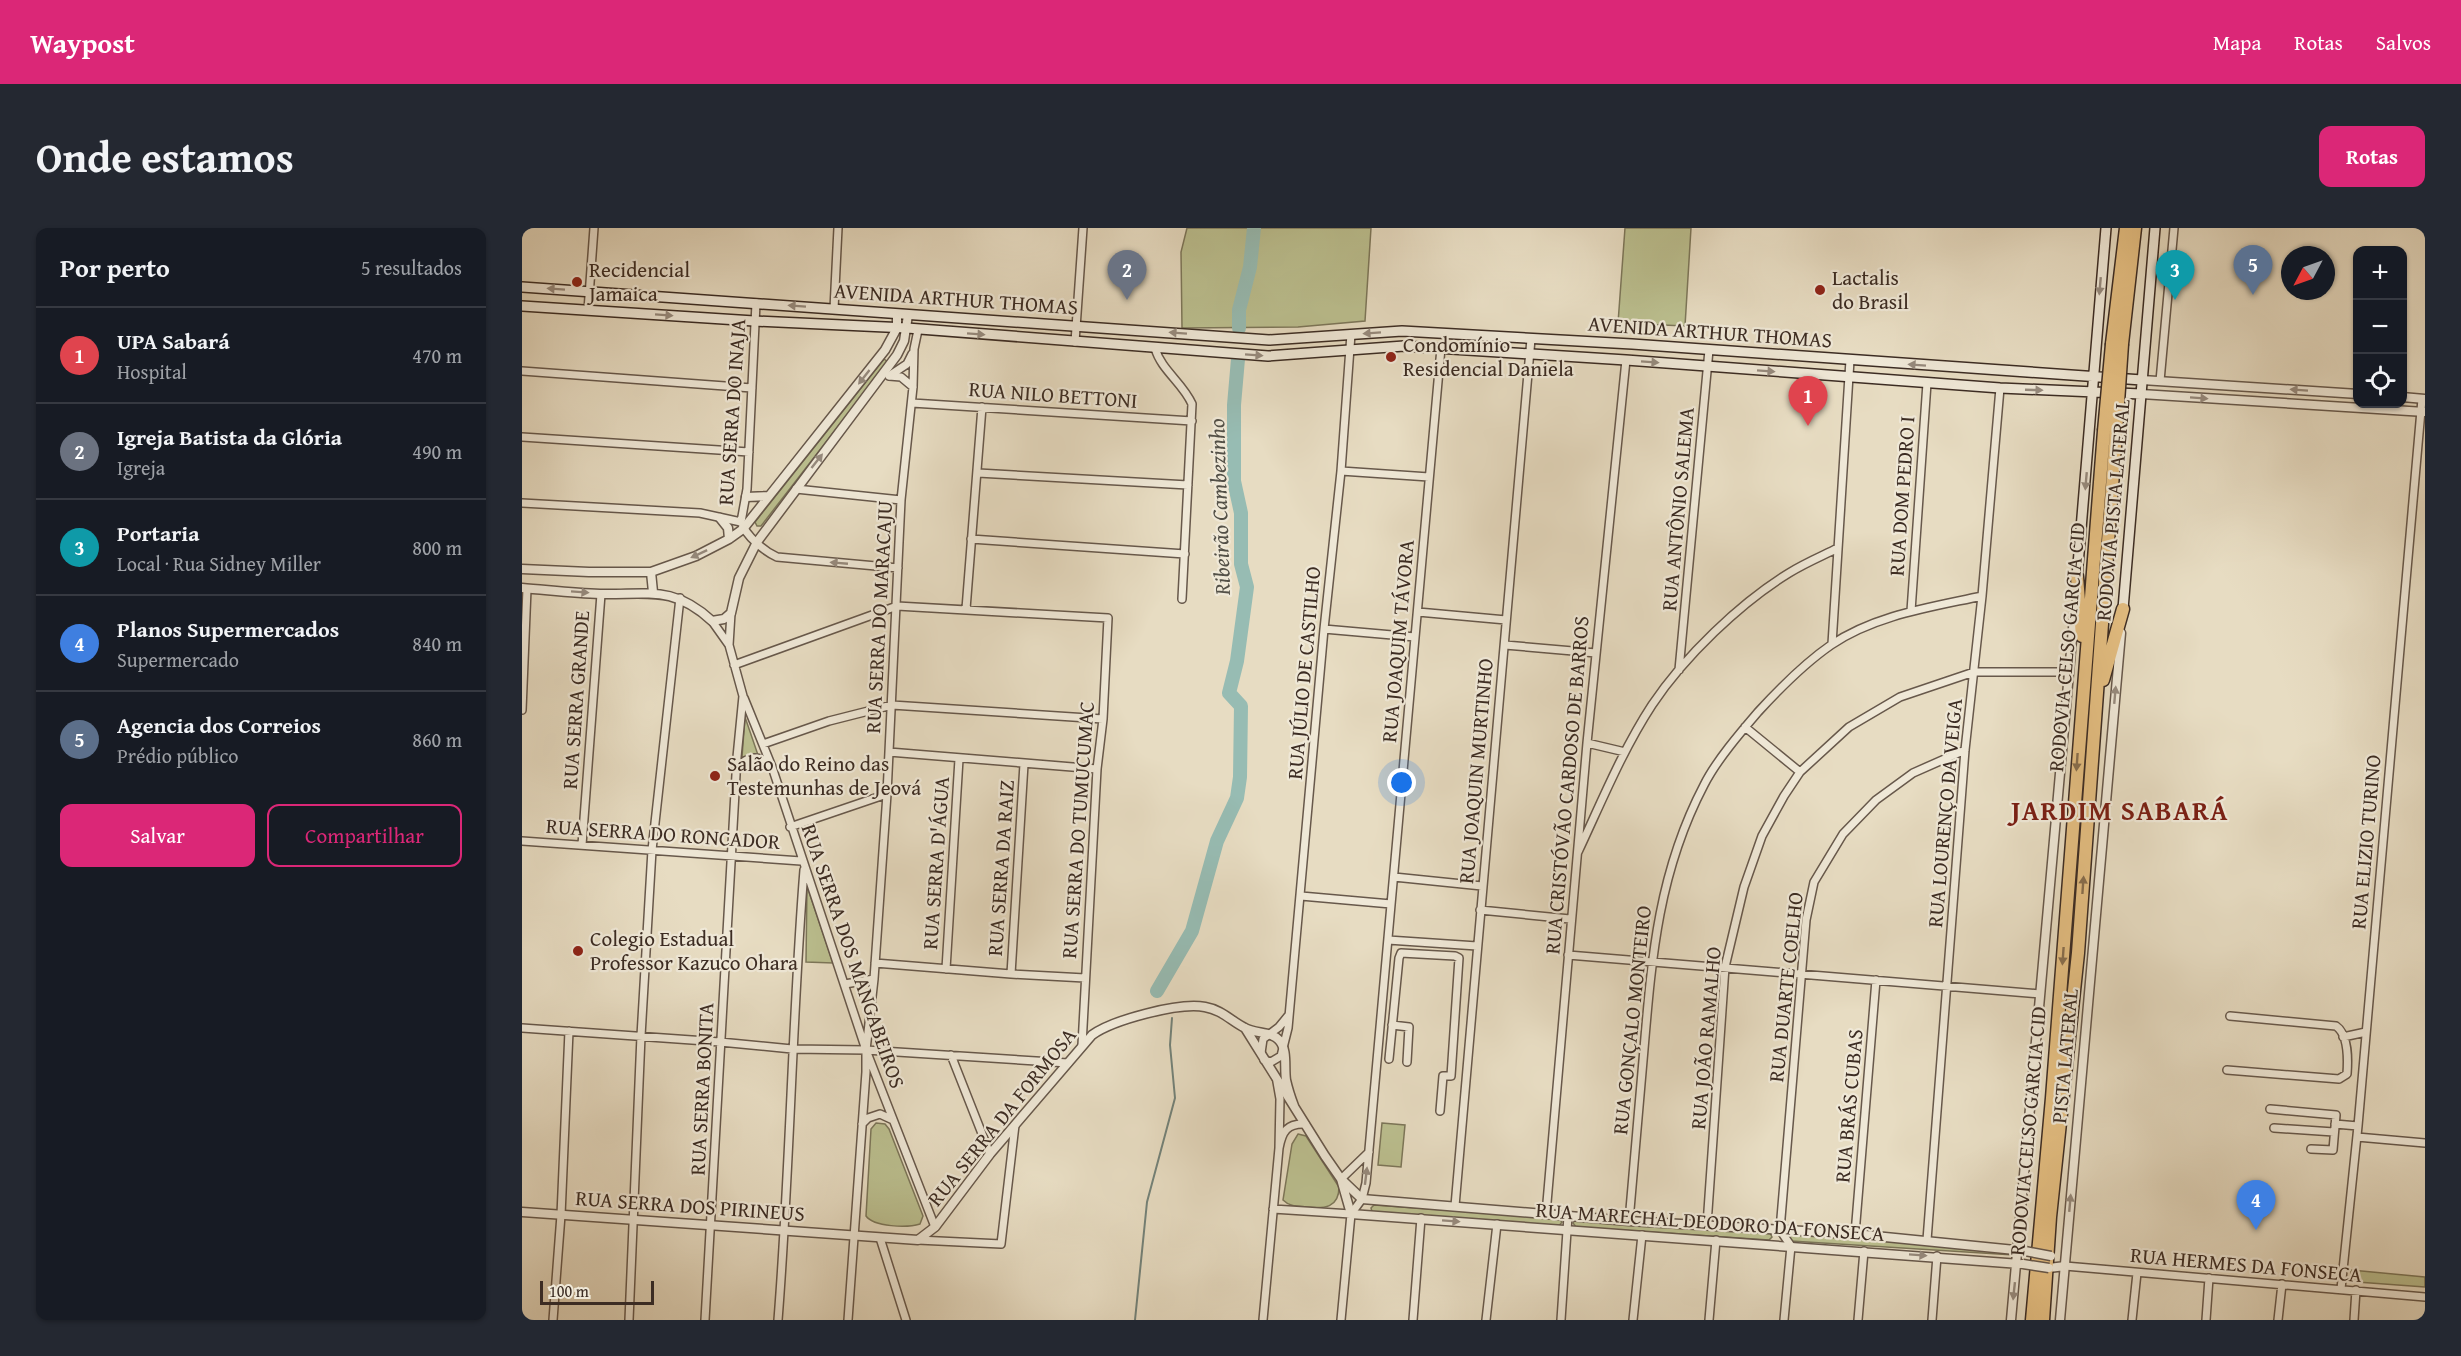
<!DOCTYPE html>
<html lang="pt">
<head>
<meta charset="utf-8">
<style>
	body { margin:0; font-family:"Gentium Book Plus",serif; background:#242831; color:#f1f3f6 }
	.controls { position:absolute; right:18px; top:18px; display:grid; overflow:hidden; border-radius:12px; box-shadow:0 2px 4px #0004 }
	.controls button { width:54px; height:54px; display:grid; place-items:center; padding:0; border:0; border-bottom:2px solid #363941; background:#171b24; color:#f1f3f6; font:30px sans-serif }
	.compass { position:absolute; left:1759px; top:18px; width:54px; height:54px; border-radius:50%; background:#171b24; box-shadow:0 2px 4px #0004; rotate:229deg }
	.scale { position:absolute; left:18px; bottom:15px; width:114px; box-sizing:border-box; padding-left:6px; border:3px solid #3c2c23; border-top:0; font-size:16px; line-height:21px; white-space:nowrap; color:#3c2c23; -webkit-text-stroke:4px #efe8d7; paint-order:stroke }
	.you { position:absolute; left:880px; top:555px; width:21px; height:21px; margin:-15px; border:4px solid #fff; border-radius:50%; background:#1a73e8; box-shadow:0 0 0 9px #1a73e833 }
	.badge { display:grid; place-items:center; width:39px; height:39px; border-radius:50%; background:#db2777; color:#fff; font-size:20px; font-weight:700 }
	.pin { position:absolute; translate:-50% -50px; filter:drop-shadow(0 2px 3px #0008) }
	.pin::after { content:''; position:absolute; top:32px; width:21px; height:18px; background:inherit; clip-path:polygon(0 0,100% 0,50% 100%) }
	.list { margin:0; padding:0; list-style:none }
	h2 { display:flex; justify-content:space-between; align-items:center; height:78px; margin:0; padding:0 24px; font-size:26px }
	h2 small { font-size:20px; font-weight:400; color:#9ea1a6 }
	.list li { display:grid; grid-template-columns:39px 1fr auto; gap:18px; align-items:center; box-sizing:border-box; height:96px; padding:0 24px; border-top:2px solid #363941 }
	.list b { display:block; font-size:22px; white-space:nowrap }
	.list p { margin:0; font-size:20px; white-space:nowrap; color:#9ea1a6 }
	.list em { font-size:20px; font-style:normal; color:#9ea1a6 }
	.actions { display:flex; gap:12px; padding:18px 24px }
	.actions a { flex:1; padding:14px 0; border:2px solid #db2777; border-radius:12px; text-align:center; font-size:21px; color:#db2777 }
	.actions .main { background:#db2777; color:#fff }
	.icon { flex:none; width:33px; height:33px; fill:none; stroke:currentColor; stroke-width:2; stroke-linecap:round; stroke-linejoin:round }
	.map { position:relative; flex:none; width:1903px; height:1092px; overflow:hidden; border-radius:12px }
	header { display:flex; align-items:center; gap:36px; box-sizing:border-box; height:84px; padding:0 30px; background:#db2777; color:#fff }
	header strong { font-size:28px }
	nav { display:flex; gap:33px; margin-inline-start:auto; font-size:21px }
	.intro { display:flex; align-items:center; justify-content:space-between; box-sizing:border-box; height:144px; padding:0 36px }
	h1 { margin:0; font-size:42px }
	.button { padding:15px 27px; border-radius:12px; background:#db2777; color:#fff; font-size:21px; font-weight:700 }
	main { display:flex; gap:36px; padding:0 36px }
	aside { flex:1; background:#171b24; border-radius:12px; box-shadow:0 2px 4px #0004 }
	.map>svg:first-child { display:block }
</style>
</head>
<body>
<header>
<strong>Waypost</strong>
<nav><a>Mapa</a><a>Rotas</a><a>Salvos</a></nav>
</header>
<div class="intro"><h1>Onde estamos</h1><a class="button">Rotas</a></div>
<main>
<aside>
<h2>Por perto<small>5 resultados</small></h2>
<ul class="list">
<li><span class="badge" style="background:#e0444e">1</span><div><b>UPA Sabará</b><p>Hospital</p></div><em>470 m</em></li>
<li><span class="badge" style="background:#6b7280">2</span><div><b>Igreja Batista da Glória</b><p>Igreja</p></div><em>490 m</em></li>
<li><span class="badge" style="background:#0f9aa8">3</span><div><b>Portaria</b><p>Local · Rua Sidney Miller</p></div><em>800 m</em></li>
<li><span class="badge" style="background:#3f7fe0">4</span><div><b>Planos Supermercados</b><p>Supermercado</p></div><em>840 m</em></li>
<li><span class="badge" style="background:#5c6f8a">5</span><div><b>Agencia dos Correios</b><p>Prédio público</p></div><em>860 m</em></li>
</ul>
<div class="actions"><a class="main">Salvar</a><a>Compartilhar</a></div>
</aside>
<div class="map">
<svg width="1903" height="1092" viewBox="0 0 1903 1092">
	<rect width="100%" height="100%" fill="#e7dcc2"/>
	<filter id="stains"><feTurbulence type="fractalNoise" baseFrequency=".00333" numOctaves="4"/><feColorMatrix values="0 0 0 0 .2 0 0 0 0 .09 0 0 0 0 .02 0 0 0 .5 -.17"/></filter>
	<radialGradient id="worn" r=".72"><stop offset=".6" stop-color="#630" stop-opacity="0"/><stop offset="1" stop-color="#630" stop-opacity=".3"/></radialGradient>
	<path fill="#bbbf8f" stroke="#7c7659" stroke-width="1.5" d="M665,0H849L843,93L776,99L660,100L659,24Z
		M1103,0H1169L1163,98L1096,95Z
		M362,131L366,134L239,298H235L233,294Z
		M223,489L236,527L220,529Z
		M285,658L311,735L284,734Z
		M354,895L363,896L367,901L401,988L398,996C385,1000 352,999 344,988L349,901Z
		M860,895L883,897L879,939L856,937Z
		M776,906L784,908L817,959C817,980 802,981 785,979C776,978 768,979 761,972L770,916Z
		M852,977L1036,990L1040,994L1037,998L850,984L849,980Z
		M1053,992L1248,1005L1250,1009L1247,1012L1054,999L1051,995Z
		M1270,1007L1489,1022L1491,1027L1269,1013L1266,1008Z
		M1829,1042L1903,1049V1059L1835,1054L1829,1047Z"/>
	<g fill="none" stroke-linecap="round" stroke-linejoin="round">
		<path stroke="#738279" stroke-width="2" d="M613,1092L625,974L653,870L648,817L650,790"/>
		<path stroke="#97bcb3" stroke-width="14" d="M717,100V82L728,39L732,0
			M635,763L670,703L695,613L715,570L718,549L719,478L707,465L715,433L725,359L719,336V285L712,253V177L716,131"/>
		<g stroke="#67584b" stroke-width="10">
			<path id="minor" d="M312,81L316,0
				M66,82L72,0
				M553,114L561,0
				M633,120C639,142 661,155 670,176L660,371
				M0,143L230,160
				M367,148L385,136L390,126
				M367,148L379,149L391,159
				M1638,153L1652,0
				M390,175L670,193
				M0,209L227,224
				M819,243L907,249
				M456,245L666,257
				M274,261L379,272
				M0,275L178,285L219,294C224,308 242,323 255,329L376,340
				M219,294L225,261L234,75
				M449,311L663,326
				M444,381L460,179
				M1389,383L1405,155
				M896,384L984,392
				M190,393L207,417
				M802,401L893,409
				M1310,416L1328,132
				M983,417L1074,425
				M212,437L375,378L586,390L581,491L575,541L560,817
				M1157,442L1187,122
				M222,470L250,539L344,822L413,999
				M0,482L5,361
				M1223,499L1278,544
				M1065,515L1103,524
				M241,516L307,493L370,477L581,491
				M367,524L575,541
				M215,542C223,528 237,526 249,538
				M268,599L365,566
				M0,613L279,633
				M60,617L79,366
				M1056,624C1079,575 1100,523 1130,477C1162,429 1218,375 1267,345C1283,335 1300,328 1316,320
				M872,649L960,658
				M779,668L869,676
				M958,682L1048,691
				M866,712L955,718
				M1046,727L1518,766
				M353,735L489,746L563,750
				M424,741L437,531
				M489,746L502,536
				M323,756L352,751
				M870,797L887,799L885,834
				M0,800L198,814L270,821L344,822L546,835
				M1821,809L1844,804
				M739,825L741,811L757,799L766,788
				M429,827L468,926
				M867,831L877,730L879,725L933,728L937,730L929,848H921L918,883
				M742,832L749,834L759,828L766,800L802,401L819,243L829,106
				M1705,842L1817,851L1825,846C1826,832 1827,807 1814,798L1708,788
				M755,854L758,871L757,920C760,904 765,895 783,896
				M1748,881L1814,887L1811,922L1789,921
				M340,896L346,890L358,886L371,892
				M1813,896L1836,898
				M1752,900L1812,904
				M1835,909L1903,915
				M819,951L847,924
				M933,978L1009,111
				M751,981L829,986
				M829,986L840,971L844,955L919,120
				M1024,986L1065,515L1104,132
				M1107,993C1112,935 1117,878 1122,821C1130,726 1137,643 1182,557C1194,533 1218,505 1236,484C1258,460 1283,435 1309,417C1353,387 1410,379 1460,368
				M1185,997L1203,739L1222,659L1240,608L1262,568L1278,544L1327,499L1378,469L1452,444H1547
				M1333,1006L1354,752
				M358,1010L384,1092
				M396,1012L479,1016L493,897
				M1405,1012L1443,522L1460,368L1478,160
				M1543,1038L1903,1069
				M1819,1061L1836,898L1900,171
				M31,1092L39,987L47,803
				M107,1092L119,808L130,622L158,370
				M183,1092L215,529L221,468L207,417L209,385
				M256,1092C268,942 270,792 282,642
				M326,1092L344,844V822L352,751L365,566L379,272L391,159L392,121L396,102
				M741,1092L757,920
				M819,1092L829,986
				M891,1092L899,990
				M964,1092L975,996
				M1039,1092L1046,988
				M1111,1092L1120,1007
				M1187,1092L1194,1012
				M1262,1092L1269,1018L1258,1002L1284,692L1292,654L1321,606L1354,572L1391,545L1443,522
				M1336,1092L1342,1023
				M1410,1092L1415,1028
				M1610,1092L1615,1045
				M1684,1092L1687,1050
				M1756,1092L1760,1056
				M1832,1092L1834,1062"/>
		</g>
		<g stroke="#67584b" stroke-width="11">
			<path id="tertiary" d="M1620,152L1836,166
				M1619,166L1903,184
				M1880,169L1903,171
				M224,269L247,268
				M198,290L206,300L207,311
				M0,341L67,344H129L174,328L207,311L221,301L363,122L375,100V86
				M129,344L131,364
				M0,360C26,362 52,365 78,366C126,367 151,357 190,393L202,391L209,385L217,350L235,314L375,127L382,113L386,87
				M723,800L803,928L819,951L840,971L1107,993L1333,1006L1503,1023
				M819,951L829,986L1498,1036
				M0,984L396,1012L413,999L468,926L570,807C591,792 657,774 683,779C700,782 709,793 723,800C734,806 749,803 757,812C766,822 762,839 764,852C766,861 769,870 772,878
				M1527,1040L1543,1038
				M1489,1092L1553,378
				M1538,1092L1599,405"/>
		</g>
		<g stroke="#3c2c23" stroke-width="12">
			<path id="secondary" d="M0,59L747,112L880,103L1110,116L1620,152
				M0,78L232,93L385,100L746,128L882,118L1104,132L1478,160L1619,166
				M1555,349L1584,0
				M1601,381L1633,0"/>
		</g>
		<g stroke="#3c2c23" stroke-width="15">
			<path id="motorway" d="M1590,116L1604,0
				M1600,116L1613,0
				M1555,349L1560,408
				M1581,452L1601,381
				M1510,1092L1530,870L1582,203
				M1521,1092L1528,989L1556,725L1594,204"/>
		</g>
		<use href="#minor" stroke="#efe8d7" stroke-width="7"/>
		<use href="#tertiary" stroke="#efe8d7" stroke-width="8"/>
		<use href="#secondary" stroke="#efe8d7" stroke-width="9"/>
		<use href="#motorway" stroke="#e4be81" stroke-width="12"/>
		<g stroke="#67584b" stroke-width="11" stroke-linecap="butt">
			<path id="tertiary-bridge" d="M1503,1023L1529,1028
				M1501,1036L1527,1040"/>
		</g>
		<g stroke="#3c2c23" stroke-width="15" stroke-linecap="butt">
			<path id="motorway-bridge" d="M1582,203L1590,116
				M1594,204L1600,116"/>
		</g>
		<use href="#tertiary-bridge" stroke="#efe8d7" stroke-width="8"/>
		<use href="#motorway-bridge" stroke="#e4be81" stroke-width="12"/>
	</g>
	<defs><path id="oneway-solid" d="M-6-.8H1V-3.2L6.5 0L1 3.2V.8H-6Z" transform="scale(1.5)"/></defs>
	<g fill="#968a7d">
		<use href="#oneway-solid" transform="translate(1578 58) rotate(95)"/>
		<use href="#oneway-solid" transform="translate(34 61) rotate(-176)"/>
		<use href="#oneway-solid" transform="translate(275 78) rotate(-176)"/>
		<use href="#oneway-solid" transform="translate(142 87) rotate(4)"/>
		<use href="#oneway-solid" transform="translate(656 105) rotate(-176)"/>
		<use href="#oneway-solid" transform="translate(850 105) rotate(176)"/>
		<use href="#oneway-solid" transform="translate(454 106) rotate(4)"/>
		<use href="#oneway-solid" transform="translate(732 127) rotate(4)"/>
		<use href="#oneway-solid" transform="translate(1128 134) rotate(4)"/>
		<use href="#oneway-solid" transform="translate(1395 137) rotate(-176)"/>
		<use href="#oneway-solid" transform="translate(1244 143) rotate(4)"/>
		<use href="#oneway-solid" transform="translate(342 149) rotate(128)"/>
		<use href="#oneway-solid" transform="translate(1512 162) rotate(2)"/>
		<use href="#oneway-solid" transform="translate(1777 162) rotate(-176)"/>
		<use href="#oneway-solid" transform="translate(1677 170) rotate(4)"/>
		<use href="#oneway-solid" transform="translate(295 233) rotate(-52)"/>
		<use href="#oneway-solid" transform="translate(1564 253) rotate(95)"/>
		<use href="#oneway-solid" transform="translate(177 326) rotate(155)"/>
		<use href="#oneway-solid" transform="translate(317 335) rotate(-175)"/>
		<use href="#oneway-solid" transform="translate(58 364) rotate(4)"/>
		<use href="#oneway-solid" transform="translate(1593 467) rotate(-85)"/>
		<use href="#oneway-solid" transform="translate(844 948) rotate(-83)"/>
		<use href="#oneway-solid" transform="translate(1548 975) rotate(-85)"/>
		<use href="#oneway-solid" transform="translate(929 993) rotate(4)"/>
		<use href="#oneway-solid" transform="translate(1396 1027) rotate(4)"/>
		<use href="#oneway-solid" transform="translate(1492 1063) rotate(96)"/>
	</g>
	<g fill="#886e4d">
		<use href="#oneway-solid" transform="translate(1555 534) rotate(94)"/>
		<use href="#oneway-solid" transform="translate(1561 657) rotate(-86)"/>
		<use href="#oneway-solid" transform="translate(1541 728) rotate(94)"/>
	</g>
	<g fill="#8f2418" stroke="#efe8d7" stroke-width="2">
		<circle cx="55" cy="54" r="6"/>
		<circle cx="1298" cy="62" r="6"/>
		<circle cx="869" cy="129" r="6"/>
		<circle cx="193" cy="548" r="6"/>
		<circle cx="56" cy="723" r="6"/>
	</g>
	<g text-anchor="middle" stroke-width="4.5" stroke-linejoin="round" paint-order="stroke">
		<g font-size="21" fill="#3c2c23" stroke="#efe8d7" text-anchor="start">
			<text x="67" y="49">Recidencial<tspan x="67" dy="24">Jamaica</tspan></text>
			<text x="1310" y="57">Lactalis<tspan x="1310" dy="24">do Brasil</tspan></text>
			<text x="881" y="124">Condomínio<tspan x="881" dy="24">Residencial Daniela</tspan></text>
			<text x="205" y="543">Salão do Reino das<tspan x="205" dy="24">Testemunhas de Jeová</tspan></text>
			<text x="68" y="718">Colegio Estadual<tspan x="68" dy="24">Professor Kazuco Ohara</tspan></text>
		</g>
		<g font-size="21" fill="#3c2c23" stroke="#efe8d7">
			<text transform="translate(434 71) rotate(4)" y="7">AVENIDA ARTHUR THOMAS</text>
			<text transform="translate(1188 104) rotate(4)" y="7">AVENIDA ARTHUR THOMAS</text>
			<text transform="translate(531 167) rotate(4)" y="7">RUA NILO BETTONI</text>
			<text transform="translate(210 184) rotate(-86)" y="7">RUA SERRA DO INAJA</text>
			<text transform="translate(1380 268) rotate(-86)" y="7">RUA DOM PEDRO I</text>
			<text transform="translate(1156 281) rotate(-85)" y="7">RUA ANTÔNIO SALEMA</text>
			<text transform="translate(1591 282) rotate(-85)" y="7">RODOVIA PISTA LATERAL</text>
			<text transform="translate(357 389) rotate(-87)" y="7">RUA SERRA DO MARACAJU</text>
			<text transform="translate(876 413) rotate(-85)" y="7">RUA JOAQUIM TÁVORA</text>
			<text transform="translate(1545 419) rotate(-85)" y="7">RODOVIA CELSO GARCIA CID</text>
			<text transform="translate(782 445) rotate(-85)" y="7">RUA JÚLIO DE CASTILHO</text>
			<text transform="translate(54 472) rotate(-86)" y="7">RUA SERRA GRANDE</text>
			<text transform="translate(954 543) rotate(-85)" y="7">RUA JOAQUIN MURTINHO</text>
			<text transform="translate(1045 557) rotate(-85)" y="7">RUA CRISTÓVÃO CARDOSO DE BARROS</text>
			<text transform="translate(1423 585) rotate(-85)" y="7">RUA LOURENÇO DA VEIGA</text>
			<text transform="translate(556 602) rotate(-86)" y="7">RUA SERRA DO TUMUCUMAC</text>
			<text transform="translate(141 606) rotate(4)" y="7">RUA SERRA DO RONCADOR</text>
			<text transform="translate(1844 614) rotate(-85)" y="7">RUA ELIZIO TURINO</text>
			<text transform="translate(414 635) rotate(-86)" y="7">RUA SERRA D'ÁGUA</text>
			<text transform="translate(479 640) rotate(-86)" y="7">RUA SERRA DA RAIZ</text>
			<text transform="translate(331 728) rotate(71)" y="7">RUA SERRA DOS MANGABEIROS</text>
			<text transform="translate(1264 759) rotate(-84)" y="7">RUA DUARTE COELHO</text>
			<text transform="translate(1110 792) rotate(-84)" y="7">RUA GONÇALO MONTEIRO</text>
			<text transform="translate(1184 810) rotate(-85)" y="7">RUA JOÃO RAMALHO</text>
			<text transform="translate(1543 828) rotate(-85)" y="7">PISTA LATERAL</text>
			<text transform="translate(180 861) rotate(-87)" y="7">RUA SERRA BONITA</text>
			<text transform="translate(1327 878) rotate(-85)" y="7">RUA BRÁS CUBAS</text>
			<text transform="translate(480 889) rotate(-51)" y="7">RUA SERRA DA FORMOSA</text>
			<text transform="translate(1506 903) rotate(-85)" y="7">RODOVIA CELSO GARCIA CID</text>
			<text transform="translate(168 978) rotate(4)" y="7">RUA SERRA DOS PIRINEUS</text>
			<text transform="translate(1188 994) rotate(4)" y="7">RUA MARECHAL DEODORO DA FONSECA</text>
			<text transform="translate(1724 1037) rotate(5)" y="7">RUA HERMES DA FONSECA</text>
		</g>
		<g font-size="22" font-style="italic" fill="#535047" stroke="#efe8d7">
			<text transform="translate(697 279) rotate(-92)" y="8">Ribeirão Cambezinho</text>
		</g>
		<g font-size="27" font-weight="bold" letter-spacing="1.5" fill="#7a1f14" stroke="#efe8d7">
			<text x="1598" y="592">JARDIM SABARÁ</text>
		</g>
	</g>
	<rect width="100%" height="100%" filter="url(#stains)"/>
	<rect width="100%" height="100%" fill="url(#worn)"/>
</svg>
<div class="controls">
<button>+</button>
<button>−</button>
<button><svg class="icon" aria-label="locate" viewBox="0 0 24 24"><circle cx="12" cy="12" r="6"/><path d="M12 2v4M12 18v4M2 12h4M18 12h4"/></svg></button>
</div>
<svg class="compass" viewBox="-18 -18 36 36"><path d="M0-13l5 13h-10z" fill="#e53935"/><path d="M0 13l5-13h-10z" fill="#9ea1a6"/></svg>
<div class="scale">100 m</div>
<div class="you"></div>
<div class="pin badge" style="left:1286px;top:198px;background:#e0444e">1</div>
<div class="pin badge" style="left:605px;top:72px;background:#6b7280">2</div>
<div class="pin badge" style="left:1653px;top:72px;background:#0f9aa8">3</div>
<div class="pin badge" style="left:1734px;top:1002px;background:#3f7fe0">4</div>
<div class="pin badge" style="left:1731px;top:67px;background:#5c6f8a">5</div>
</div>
</main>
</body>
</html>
